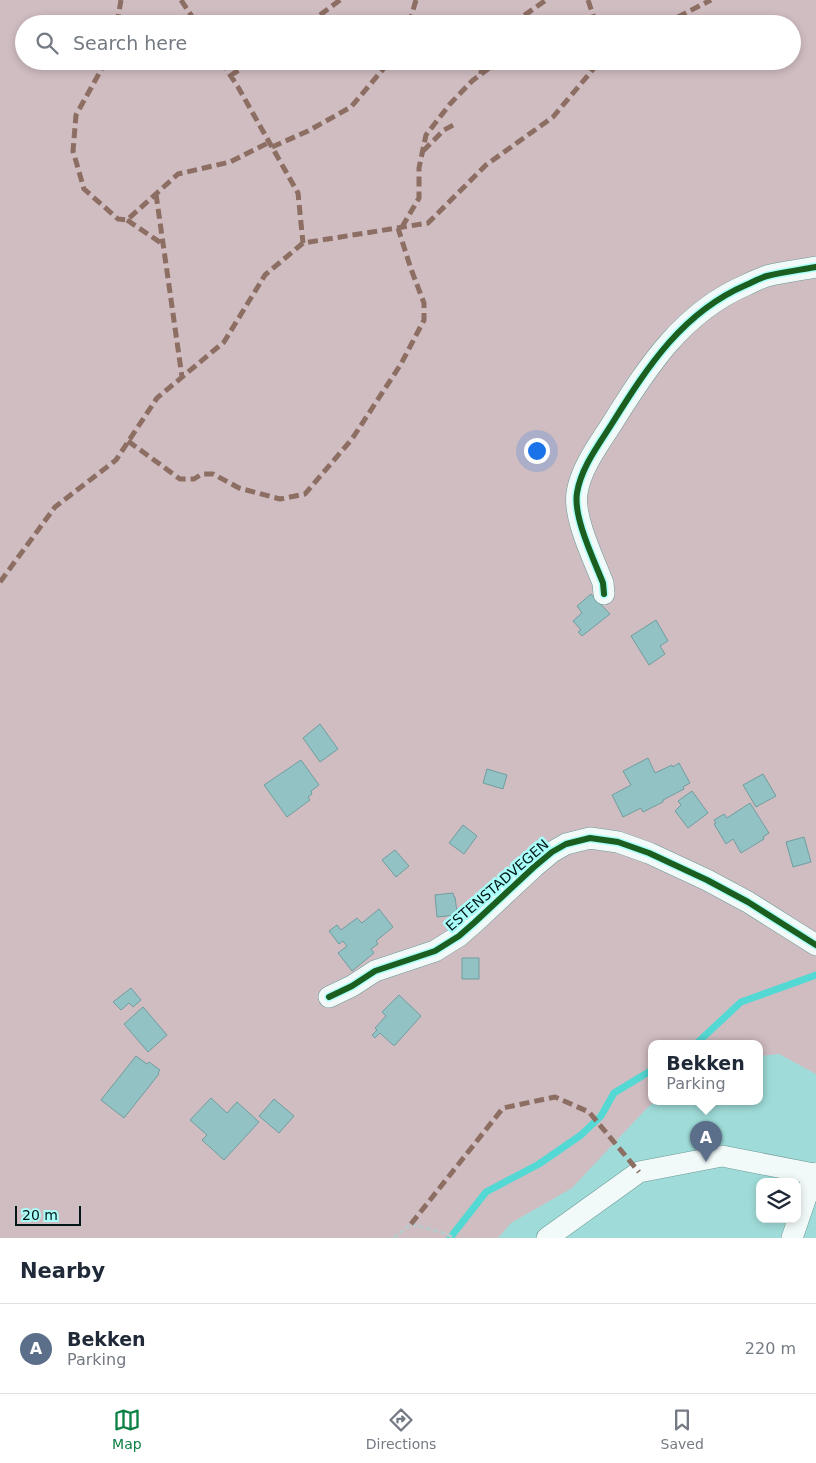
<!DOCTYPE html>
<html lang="en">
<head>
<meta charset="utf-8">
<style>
	body { margin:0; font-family:"DejaVu Sans",sans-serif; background:#f6f6f7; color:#1f2937 }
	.controls { position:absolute; right:15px; bottom:15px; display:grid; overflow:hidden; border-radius:10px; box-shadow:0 2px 8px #0003 }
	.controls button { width:45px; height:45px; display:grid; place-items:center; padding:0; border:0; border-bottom:1px solid #e0e1e3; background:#fff; color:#1f2937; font:25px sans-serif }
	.scale { position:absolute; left:15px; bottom:12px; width:66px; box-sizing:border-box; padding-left:5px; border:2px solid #011716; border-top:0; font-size:14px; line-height:18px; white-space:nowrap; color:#011716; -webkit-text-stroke:4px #aafef9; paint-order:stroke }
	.you { position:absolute; left:536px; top:450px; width:18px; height:18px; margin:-12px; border:4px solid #fff; border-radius:50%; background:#1a73e8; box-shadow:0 0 0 8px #1a73e833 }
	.badge { display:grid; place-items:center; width:32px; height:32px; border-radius:50%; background:#0b8043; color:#fff; font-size:16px; font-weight:700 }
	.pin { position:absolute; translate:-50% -41px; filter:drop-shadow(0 1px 2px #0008) }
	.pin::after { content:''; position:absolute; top:26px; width:18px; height:15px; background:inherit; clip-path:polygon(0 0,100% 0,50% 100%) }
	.popup { position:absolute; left:648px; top:1040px; width:115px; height:65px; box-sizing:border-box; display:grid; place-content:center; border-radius:10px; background:#fff; filter:drop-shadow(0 1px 4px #0005); font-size:16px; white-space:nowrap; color:#747a83 }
	.popup b { font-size:19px; color:#1f2937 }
	.popup::after { content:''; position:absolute; left:50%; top:100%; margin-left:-10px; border:10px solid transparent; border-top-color:#fff }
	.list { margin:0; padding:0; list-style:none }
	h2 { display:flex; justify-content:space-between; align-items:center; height:65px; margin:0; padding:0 20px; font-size:21px }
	h2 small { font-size:16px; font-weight:400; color:#747a83 }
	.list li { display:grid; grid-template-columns:32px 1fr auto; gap:15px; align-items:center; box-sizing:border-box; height:90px; padding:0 20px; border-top:1px solid #e0e1e3 }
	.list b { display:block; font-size:19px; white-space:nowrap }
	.list p { margin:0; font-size:16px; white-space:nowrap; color:#747a83 }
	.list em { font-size:16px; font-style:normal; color:#747a83 }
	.icon { flex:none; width:28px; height:28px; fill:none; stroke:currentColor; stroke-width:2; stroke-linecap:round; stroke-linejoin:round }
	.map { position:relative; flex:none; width:816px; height:1238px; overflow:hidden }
	.search { position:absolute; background:#fff; box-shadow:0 2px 8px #0003; left:15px; right:15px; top:15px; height:55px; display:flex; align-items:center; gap:12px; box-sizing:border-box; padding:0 18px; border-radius:28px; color:#747a83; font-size:19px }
	.sheet { height:155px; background:#fff }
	nav { display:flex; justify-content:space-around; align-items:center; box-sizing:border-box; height:70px; border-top:1px solid #e0e1e3; background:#fff; font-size:14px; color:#747a83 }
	nav a { display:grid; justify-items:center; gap:2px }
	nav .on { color:#0b8043 }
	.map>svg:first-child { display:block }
</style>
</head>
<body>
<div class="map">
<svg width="816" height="1238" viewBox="0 0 816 1238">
	<rect width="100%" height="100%" fill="#9fdcd9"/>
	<path fill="#d0bdc2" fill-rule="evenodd" d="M0,0H816V1074L779,1054L760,1056V1043H652V1101H656L647,1108L572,1188L511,1223L498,1238H0ZM24,24H792V61H24Z"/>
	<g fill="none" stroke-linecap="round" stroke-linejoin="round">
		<path stroke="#54d8d3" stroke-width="7" d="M697,1043L741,1002L816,975
			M450,1238L486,1192L539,1164L581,1135L601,1116L614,1093L652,1070"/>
	</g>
	<path fill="#92c2c4" stroke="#709d9e" d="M591,594L610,614L582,636L578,632L581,630L573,621L582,613L577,606Z
		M656,620L668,641L660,646L665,654L649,665L631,636Z
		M320,724L338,749L320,762L303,738Z
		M648,758L655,773L672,765L673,767L679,763L690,783L683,787L684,789L663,800V802L643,812L641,808L623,817L612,795L631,785L623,771Z
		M301,760L319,785L311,791L312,794L308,797L310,800L287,817L264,785Z
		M487,769L507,775L503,789L483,783Z
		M763,774L776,796L756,807L743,785Z
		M692,791L708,813L688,828L675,811L681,805L678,801Z
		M750,803L769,833L763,837L764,839L741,853L733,839L726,844L714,824L716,823L714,820L724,814L727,818Z
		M463,825L477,836L464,854L449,843Z
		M804,837L811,862L793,867L786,842Z
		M395,850L409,866L396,877L382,860Z
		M453,893L454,897H455L457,912L455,913L456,915L437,917L435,895Z
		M379,909L393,927L376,941L378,944L371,949L374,953L352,971L338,953L347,946L343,941L339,944L329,931L337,925L341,930L357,918L362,923Z
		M462,958H479V979H462Z
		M131,988L141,1000L133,1007L129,1003L121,1010L113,1002Z
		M399,995L421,1016L395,1045H393L380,1033L375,1038L372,1035L377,1030L375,1028L386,1016L382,1012Z
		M143,1007L167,1035L148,1052L124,1024Z
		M136,1056L147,1064L149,1062L160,1070L158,1073L159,1074L124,1118L101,1100Z
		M211,1098L227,1113L237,1102L259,1122L224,1160L202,1140L207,1135L190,1120Z
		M274,1099L294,1116L279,1133L259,1116Z"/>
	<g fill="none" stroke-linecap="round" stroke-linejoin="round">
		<g stroke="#6c9996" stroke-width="22">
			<path id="minor" d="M604,594L603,583C594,560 573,517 577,493C581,467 600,443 613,422C648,366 683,312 746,285C753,282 760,278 767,276C783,272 800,270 816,267
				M329,997L352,986L375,971L435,951L459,936L475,922L534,867L552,852L566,844L590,838L618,842L649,853L707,880L748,902L816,945
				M547,1238L639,1172L722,1156L814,1174
				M792,1238L814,1174L816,1173"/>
		</g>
		<path stroke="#b9caca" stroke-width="3" stroke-dasharray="5 2.5" stroke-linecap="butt" d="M394,1238L411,1224L444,1233L454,1238"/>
		<use href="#minor" stroke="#f1faf9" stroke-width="21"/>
		<path stroke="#8d6e63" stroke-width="5" stroke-dasharray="10 5" stroke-linecap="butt" d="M181,0L197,24
			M588,0L596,24
			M117,24L121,0
			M308,24L340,0
			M409,24L416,0
			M512,24L546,0
			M664,24L711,0
			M106,61L76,115L73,151L84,189L118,219L127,220L178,174L230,162L270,142
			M221,61L238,87L298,193L303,243
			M481,74L482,61
			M230,76L252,61
			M272,147L308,131L351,107L390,61
			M423,151L444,130L457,123
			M156,194L182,377
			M127,220L164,245
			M402,227L419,198V168L426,135L450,104L472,81L493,65L494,61
			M128,441L180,479H194L202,474H213L239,488L280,499L305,494L352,439L401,364L424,320V303L411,269L398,228
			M0,582L55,507L116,460L157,398L224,342L265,275L303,243L428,223L486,165L553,117L600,61
			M411,1224L503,1108L555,1097L589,1112L639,1172"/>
		<g stroke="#aafef9" stroke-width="9">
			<path id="cycleway" d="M604,594L603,583C594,560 573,517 577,493C581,467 600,443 613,422C648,366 683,312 746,285C753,282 760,278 767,276C783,272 800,270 816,267
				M329,997L352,986L375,971L435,951L459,936L475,922L534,867L552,852L566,844L590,838L618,842L649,853L707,880L748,902L816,945"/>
		</g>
		<use href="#cycleway" stroke="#1b5e20" stroke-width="6"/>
	</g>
	<g text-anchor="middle" stroke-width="5" stroke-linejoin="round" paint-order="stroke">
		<g font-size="14" fill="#011716" stroke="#aafef9">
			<text transform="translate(497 885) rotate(-41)" y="5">ESTENSTADVEGEN</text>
		</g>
	</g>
</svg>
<div class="controls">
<button><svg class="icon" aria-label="layers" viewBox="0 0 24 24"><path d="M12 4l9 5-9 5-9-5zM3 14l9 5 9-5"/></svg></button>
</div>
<div class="scale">20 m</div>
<div class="you"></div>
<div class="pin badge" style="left:706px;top:1162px;background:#5c6f8a">A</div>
<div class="popup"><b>Bekken</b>Parking</div>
<div class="search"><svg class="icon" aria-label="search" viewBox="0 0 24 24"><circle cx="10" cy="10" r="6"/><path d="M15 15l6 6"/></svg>Search here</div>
</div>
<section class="sheet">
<h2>Nearby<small></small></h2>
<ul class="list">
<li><span class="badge" style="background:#5c6f8a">A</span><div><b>Bekken</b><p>Parking</p></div><em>220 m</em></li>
</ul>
</section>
<nav>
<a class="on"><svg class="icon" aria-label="map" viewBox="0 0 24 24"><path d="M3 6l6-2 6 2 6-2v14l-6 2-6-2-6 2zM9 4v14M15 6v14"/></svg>Map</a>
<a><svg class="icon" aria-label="directions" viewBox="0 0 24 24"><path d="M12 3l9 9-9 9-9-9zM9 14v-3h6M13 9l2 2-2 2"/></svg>Directions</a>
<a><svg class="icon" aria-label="saved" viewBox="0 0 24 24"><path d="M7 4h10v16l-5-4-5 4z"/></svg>Saved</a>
</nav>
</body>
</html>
